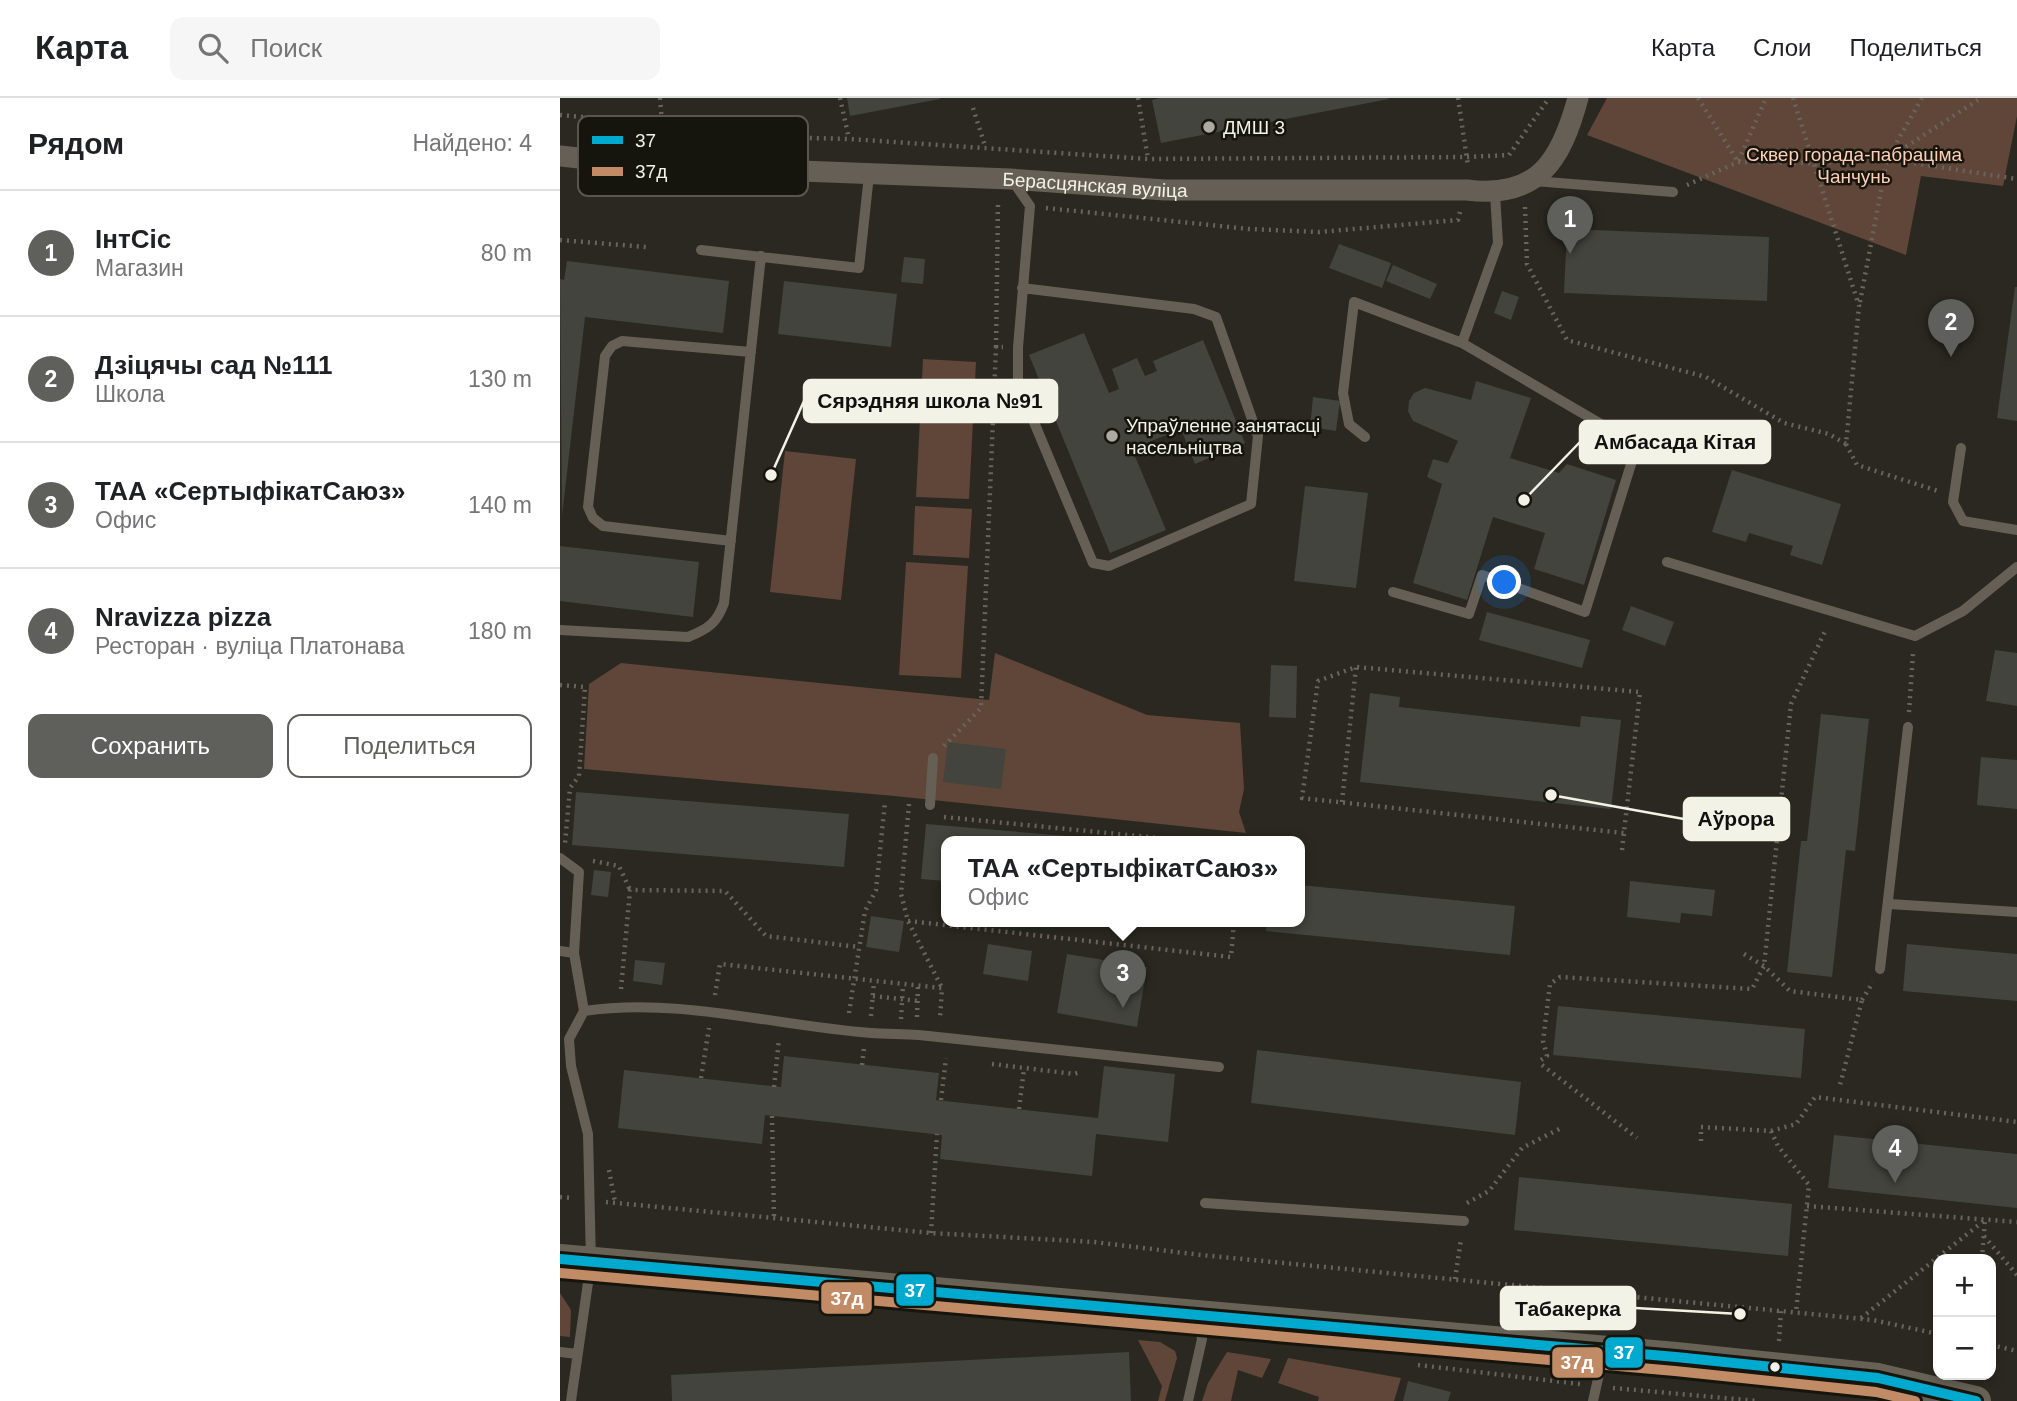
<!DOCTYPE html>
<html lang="ru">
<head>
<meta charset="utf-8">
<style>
	body { margin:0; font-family:Arial,sans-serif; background:#f6f6f6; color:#202124 }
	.controls { position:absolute; right:21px; bottom:21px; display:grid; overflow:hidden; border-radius:14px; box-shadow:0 4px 10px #0003 }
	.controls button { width:63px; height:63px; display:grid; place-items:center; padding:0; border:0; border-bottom:2px solid #e0e0e0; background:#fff; color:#202124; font:35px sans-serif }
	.you { position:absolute; left:945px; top:485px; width:24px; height:24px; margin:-18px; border:5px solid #fff; border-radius:50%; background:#1a73e8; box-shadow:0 0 0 10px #1a73e833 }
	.badge { display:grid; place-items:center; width:46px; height:46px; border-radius:50%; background:#5f5f5c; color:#fff; font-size:23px; font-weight:700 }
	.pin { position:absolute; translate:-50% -58px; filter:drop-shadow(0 2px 4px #0008) }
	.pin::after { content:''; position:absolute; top:37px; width:24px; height:21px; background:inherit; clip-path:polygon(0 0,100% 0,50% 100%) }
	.popup { position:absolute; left:381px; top:738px; width:364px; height:91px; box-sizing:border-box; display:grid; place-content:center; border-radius:14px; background:#fff; filter:drop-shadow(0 2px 5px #0005); font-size:23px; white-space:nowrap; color:#757577 }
	.popup b { font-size:26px; color:#202124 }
	.popup::after { content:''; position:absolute; left:50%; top:100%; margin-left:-14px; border:14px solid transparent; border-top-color:#fff }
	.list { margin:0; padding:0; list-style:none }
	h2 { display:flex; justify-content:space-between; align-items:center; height:91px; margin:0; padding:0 28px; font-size:30px }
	h2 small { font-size:23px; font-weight:400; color:#757577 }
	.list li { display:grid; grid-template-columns:46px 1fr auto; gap:21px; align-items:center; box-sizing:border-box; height:126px; padding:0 28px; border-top:2px solid #e0e0e0 }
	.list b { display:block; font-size:26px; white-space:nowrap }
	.list p { margin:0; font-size:23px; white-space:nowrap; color:#757577 }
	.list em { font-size:23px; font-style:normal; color:#757577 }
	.actions { display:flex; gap:14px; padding:21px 28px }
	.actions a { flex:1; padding:16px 0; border:2px solid #5f5f5c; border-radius:14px; text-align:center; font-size:24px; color:#5f5f5c }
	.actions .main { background:#5f5f5c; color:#fff }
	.icon { flex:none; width:38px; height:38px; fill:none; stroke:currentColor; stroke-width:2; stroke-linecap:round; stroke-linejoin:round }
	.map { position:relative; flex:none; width:1457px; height:1303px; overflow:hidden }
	header { display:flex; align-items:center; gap:42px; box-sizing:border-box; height:98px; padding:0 35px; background:#fff; border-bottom:2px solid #e0e0e0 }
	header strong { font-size:33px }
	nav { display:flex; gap:38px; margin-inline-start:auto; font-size:24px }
	.search { width:490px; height:63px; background:#f6f6f6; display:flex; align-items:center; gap:18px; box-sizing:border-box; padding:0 24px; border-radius:14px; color:#757577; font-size:26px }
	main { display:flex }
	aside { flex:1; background:#fff }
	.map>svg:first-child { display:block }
</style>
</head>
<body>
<header>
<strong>Карта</strong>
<div class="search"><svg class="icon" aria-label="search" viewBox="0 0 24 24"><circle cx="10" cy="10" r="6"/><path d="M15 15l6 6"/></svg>Поиск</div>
<nav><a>Карта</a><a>Слои</a><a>Поделиться</a></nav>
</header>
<main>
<aside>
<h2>Рядом<small>Найдено: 4</small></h2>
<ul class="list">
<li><span class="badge">1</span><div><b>ІнтСіс</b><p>Магазин</p></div><em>80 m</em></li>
<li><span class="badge">2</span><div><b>Дзіцячы сад №111</b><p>Школа</p></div><em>130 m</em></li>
<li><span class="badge">3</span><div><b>ТАА «СертыфікатСаюз»</b><p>Офис</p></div><em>140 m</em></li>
<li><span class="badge">4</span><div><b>Nravizza pizza</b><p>Ресторан · вуліца Платонава</p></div><em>180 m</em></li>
</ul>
<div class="actions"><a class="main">Сохранить</a><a>Поделиться</a></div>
</aside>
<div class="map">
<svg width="1457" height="1303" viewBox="0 0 1457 1303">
	<rect width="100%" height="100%" fill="#2a2820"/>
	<path fill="#604638" d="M1047,0H1457V18L1443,88L1361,78L1346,157L1027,37Z
		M363,261L416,264L409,401L356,399Z
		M225,353L296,361L281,502L210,494Z
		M355,408L412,411L409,460L353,457Z
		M346,464L408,468L401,580L339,577Z
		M435,555L587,617L680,625L684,691L679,714L686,735L335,698L24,671L29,586L61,565L429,602Z
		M0,1195L11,1212L10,1239L0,1238Z
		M578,1242L600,1244L615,1253L617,1260L605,1303H598L602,1288Z
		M667,1254L711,1261L702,1280L678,1272L671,1303H642L648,1285Z
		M728,1260L841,1280L834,1303H758L759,1299L718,1285Z"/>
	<path fill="#43443d" d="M287,0H380V1L290,18Z
		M600,0H828L829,1L601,45L592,2Z
		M1007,131L1209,139L1207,203L1004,195Z
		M779,146L831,165L822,190L769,170Z
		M344,159L365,161L363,186L341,184Z
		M7,163L169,183L163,235L25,219L2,418L0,181L4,182Z
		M833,167L877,186L870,201L826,183Z
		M224,183L337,196L331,249L218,236Z
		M1455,189H1457V323L1437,320Z
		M942,193L959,199L951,222L934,215Z
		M524,235L549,295L559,291L552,271L577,260L585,278L597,273L593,263L643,242L685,345L635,366L621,331L572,351L606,432L550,455L469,257Z
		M916,283L971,300L950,360L999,375L1007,366L1056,382L1024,487L974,471L985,435L933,419L907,502L853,485L882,386L867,379L873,361L888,365L898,343L853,323L848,313L849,303L854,295L865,290L911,302Z
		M753,299L780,303L776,333L750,329Z
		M1172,372L1281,406L1262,467L1230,457L1233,448L1189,435L1186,444L1152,434Z
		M745,388L808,395L796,490L734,483Z
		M0,448L139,464L133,519L0,503Z
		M1071,508L1114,524L1105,548L1062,532Z
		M927,514L1030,542L1022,570L919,542Z
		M1435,552L1457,555V608L1426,603Z
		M711,567L737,568L736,620L709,619Z
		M810,595L840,599L839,609L1020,629L1021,618L1061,622L1051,711L800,684Z
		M1261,616L1309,621L1295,753L1286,752L1272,879L1227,874L1241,743H1247Z
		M388,644L446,651L441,691L383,684Z
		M1421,659L1457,662V711L1417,707Z
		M16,694L289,716L284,769L12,747Z
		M366,726L554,742V744H386V783L361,781Z
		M34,772L51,774L48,799L31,797Z
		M1070,783L1155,792L1152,818L1121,815L1120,825L1067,819Z
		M740,787L955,808L950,857L706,833V824H740Z
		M311,818L344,823L339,854L306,849Z
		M428,846L472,853L468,883L423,876Z
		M1347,846L1457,856V903L1343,893Z
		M507,856L587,869L577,929L497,915Z
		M75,862L105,865L102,887L73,883Z
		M998,908L1245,931L1241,980L993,957Z
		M697,952L961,984L955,1037L691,1005Z
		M224,958L379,975L376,1002L538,1020L544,968L615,976L608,1044L536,1036L532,1078L380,1061L382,1037L205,1017L202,1046L58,1030L64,972L221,989Z
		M1274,1037L1457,1056V1110L1268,1090Z
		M959,1079L1232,1106L1228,1158L954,1132Z
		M569,1254L571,1303H112L111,1277Z
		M848,1283L891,1294L888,1303H843Z"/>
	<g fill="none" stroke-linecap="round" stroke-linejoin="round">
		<path stroke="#69645c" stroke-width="4.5" stroke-dasharray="2 5" stroke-linecap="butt" d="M100,0L103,36
			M280,0L289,41
			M578,0L588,61
			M898,0L908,68
			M1138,0L1178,64L1206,0
			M1233,0L1299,208L1286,346L1297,367L1378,393
			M1362,0L1327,61L1457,81
			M413,10L425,48
			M0,17L46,21L103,36L289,41L588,61L908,59L949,57L989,0
			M1127,87L1178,64L1253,65L1327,61
			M965,109L967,166L1007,242L1146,279L1224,325L1269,336L1286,346
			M486,110L689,131L759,134L898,122L900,114
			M0,142L86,149
			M1300,204L1327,61L1421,0
			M436,249L438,105
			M0,587L25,589L19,678L10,690L5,746
			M1349,614L1353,556
			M384,648L421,610L436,249H443
			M782,704L796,569
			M349,706L341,796L348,823L382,890
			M384,719L640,744
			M1062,752L1080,594L796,569L758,583L742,700L1064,735
			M33,763L59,768L70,792
			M348,823L671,859L674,824
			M1184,856L1204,868L1230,893L1302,902L1280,987
			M61,891L70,792L165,793L206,838L299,849
			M155,897L160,866L382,890L380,921
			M313,898L358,903
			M1302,902L1313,884
			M289,915L305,813L316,792L325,704
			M311,918L314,884
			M357,919L358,888
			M341,921L343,887
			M981,962L987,958L983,943L990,886L1000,879L1192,891L1204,868L1231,606L1266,531
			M432,966L514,976L520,974
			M302,967L304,950
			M982,967L1077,1040
			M141,980L149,930
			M214,989L219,941
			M381,1002L386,960
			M459,1011L464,971
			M212,1018L214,1119
			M1211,1033L1236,1026L1255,999L1457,1024
			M1141,1043V1029L1211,1033L1218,1048L1249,1087L1236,1214
			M49,1072L55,1104
			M0,1099L13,1100
			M46,1104L371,1135L534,1144L641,1157L1313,1222L1378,1236
			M907,1105L929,1093L962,1050L1003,1029
			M1247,1108L1457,1124
			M371,1135L377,1036
			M1424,1138L1457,1177
			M1422,1161L1425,1121
			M895,1181L901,1141
			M1301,1220L1425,1122
			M1219,1243L1221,1213
			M1431,1247L1457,1253
			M858,1267L1020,1286
			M1053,1290L1198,1303"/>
		<path stroke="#665f56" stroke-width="10" d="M452,82L470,108L458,249V286L533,465L549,468L691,406L698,338L656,219L634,211L462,190
			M974,83L1113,94
			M141,152L299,170L309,77
			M805,339L789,326L783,295L794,204L902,245L938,145L935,96
			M1401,350L1393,404L1403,423L1457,432
			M171,443L43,428L33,420L28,409L45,258L52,248L62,243L191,254
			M1107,464L1355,538L1403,513L1457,469
			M833,494L909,516L922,477L1025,514L1077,347L902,245
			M0,532L128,539C148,531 157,525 164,505L201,158
			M370,707L373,660
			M0,760L19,774L14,855L0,853
			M1329,806L1457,814
			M1320,871L1348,629
			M24,913C119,899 216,928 311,935C327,936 343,936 359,937L659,969
			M645,1105L904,1123
			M0,1254L17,1256
			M11,1303L31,1164L28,1036L11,968L9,941L24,913L14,855
			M628,1303L642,1241L638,1220
			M1033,1303L1044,1254"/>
		<path stroke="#665f56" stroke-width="21" id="s1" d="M0,58L83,67L450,81L605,92H907C978,101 1001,63 1018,0"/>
		<path stroke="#686156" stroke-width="30" d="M0,1161L1116,1259L1318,1280L1416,1303"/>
		<g stroke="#15140d" stroke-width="16">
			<path id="bus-1" d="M0,1161L1116,1259L1318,1280L1416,1303"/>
		</g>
		<g stroke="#15140d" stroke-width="16">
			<path id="bus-2" d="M0,1175L1115,1273L1316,1294L1355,1303"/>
		</g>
		<use href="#bus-1" stroke="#00a9ce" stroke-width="10"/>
		<use href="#bus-2" stroke="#c18c65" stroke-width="10"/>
	</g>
	<g fill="#adaba1" stroke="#15140d" stroke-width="2.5">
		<circle cx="649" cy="29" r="7"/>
		<circle cx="552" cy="338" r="7"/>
	</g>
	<circle fill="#f3f2e7" stroke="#15140d" stroke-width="2.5" cx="1215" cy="1269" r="6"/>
	<g text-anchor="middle" stroke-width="5" stroke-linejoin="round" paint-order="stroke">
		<g font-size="19" fill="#f3f2e7" stroke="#15140d" text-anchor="start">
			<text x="663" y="36">ДМШ 3</text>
			<text x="566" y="334">Упраўленне занятасці<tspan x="566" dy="22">насельніцтва</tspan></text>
		</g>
		<g font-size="19" fill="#ffceb5" stroke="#15140d">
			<text x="1294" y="63">Сквер горада-пабраціма<tspan x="1294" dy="22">Чанчунь</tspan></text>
		</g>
		<g font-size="19" fill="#f3f2e7" stroke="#15140d">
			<text dy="7" stroke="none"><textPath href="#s1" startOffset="536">Берасцянская вуліца</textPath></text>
		</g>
	</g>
	<rect x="18" y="18" width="230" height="80" rx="10" fill="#15140d" stroke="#58574e" stroke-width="2"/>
	<rect x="32" y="38" width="31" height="8" fill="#00a9ce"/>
	<rect x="32" y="69" width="31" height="9" fill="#c18c65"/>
	<g font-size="19" fill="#f3f2e7">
		<text x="75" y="49">37</text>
		<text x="75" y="80">37д</text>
	</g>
	<path fill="none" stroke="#f3f2e7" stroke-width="2.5" d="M211 377L244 303M964 402L1020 344M991 697L1124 721M1180 1216L1075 1210"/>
	<g fill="#f3f2e7" stroke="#15140d" stroke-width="2.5">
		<circle cx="211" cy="377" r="7"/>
		<circle cx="964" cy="402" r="7"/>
		<circle cx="991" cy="697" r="7"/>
		<circle cx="1180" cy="1216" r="7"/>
	</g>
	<g fill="#f3f2e7" stroke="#f3f2e7" stroke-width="2.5">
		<rect x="244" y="282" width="253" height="42" rx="7"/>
		<rect x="1020" y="323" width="190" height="42" rx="7"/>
		<rect x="1124" y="700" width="105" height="42" rx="7"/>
		<rect x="941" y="1189" width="134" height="42" rx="7"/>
	</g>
	<g font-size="21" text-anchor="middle" font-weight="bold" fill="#111">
		<text x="370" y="310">Сярэдняя школа №91</text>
		<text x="1115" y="351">Амбасада Кітая</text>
		<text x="1176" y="728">Аўрора</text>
		<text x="1008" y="1218">Табакерка</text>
	</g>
	<g stroke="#15140d" stroke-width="2.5">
		<rect x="335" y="1175" width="40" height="34" rx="7" fill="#00a9ce"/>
		<rect x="260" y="1183" width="53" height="34" rx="7" fill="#c18c65"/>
		<rect x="1044" y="1238" width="40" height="33" rx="7" fill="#00a9ce"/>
		<rect x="991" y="1248" width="53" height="33" rx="7" fill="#c18c65"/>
	</g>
	<g font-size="19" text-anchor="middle" font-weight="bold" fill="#fff">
		<text x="355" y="1199">37</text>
		<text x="287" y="1207">37д</text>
		<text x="1064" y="1261">37</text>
		<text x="1017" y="1271">37д</text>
	</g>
</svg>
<div class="controls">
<button>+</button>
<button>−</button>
</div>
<div class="you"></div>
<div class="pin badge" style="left:1010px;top:156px">1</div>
<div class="pin badge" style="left:1391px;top:259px">2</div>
<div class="pin badge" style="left:563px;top:910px">3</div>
<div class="popup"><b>ТАА «СертыфікатСаюз»</b>Офис</div>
<div class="pin badge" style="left:1335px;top:1085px">4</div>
</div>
</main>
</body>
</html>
